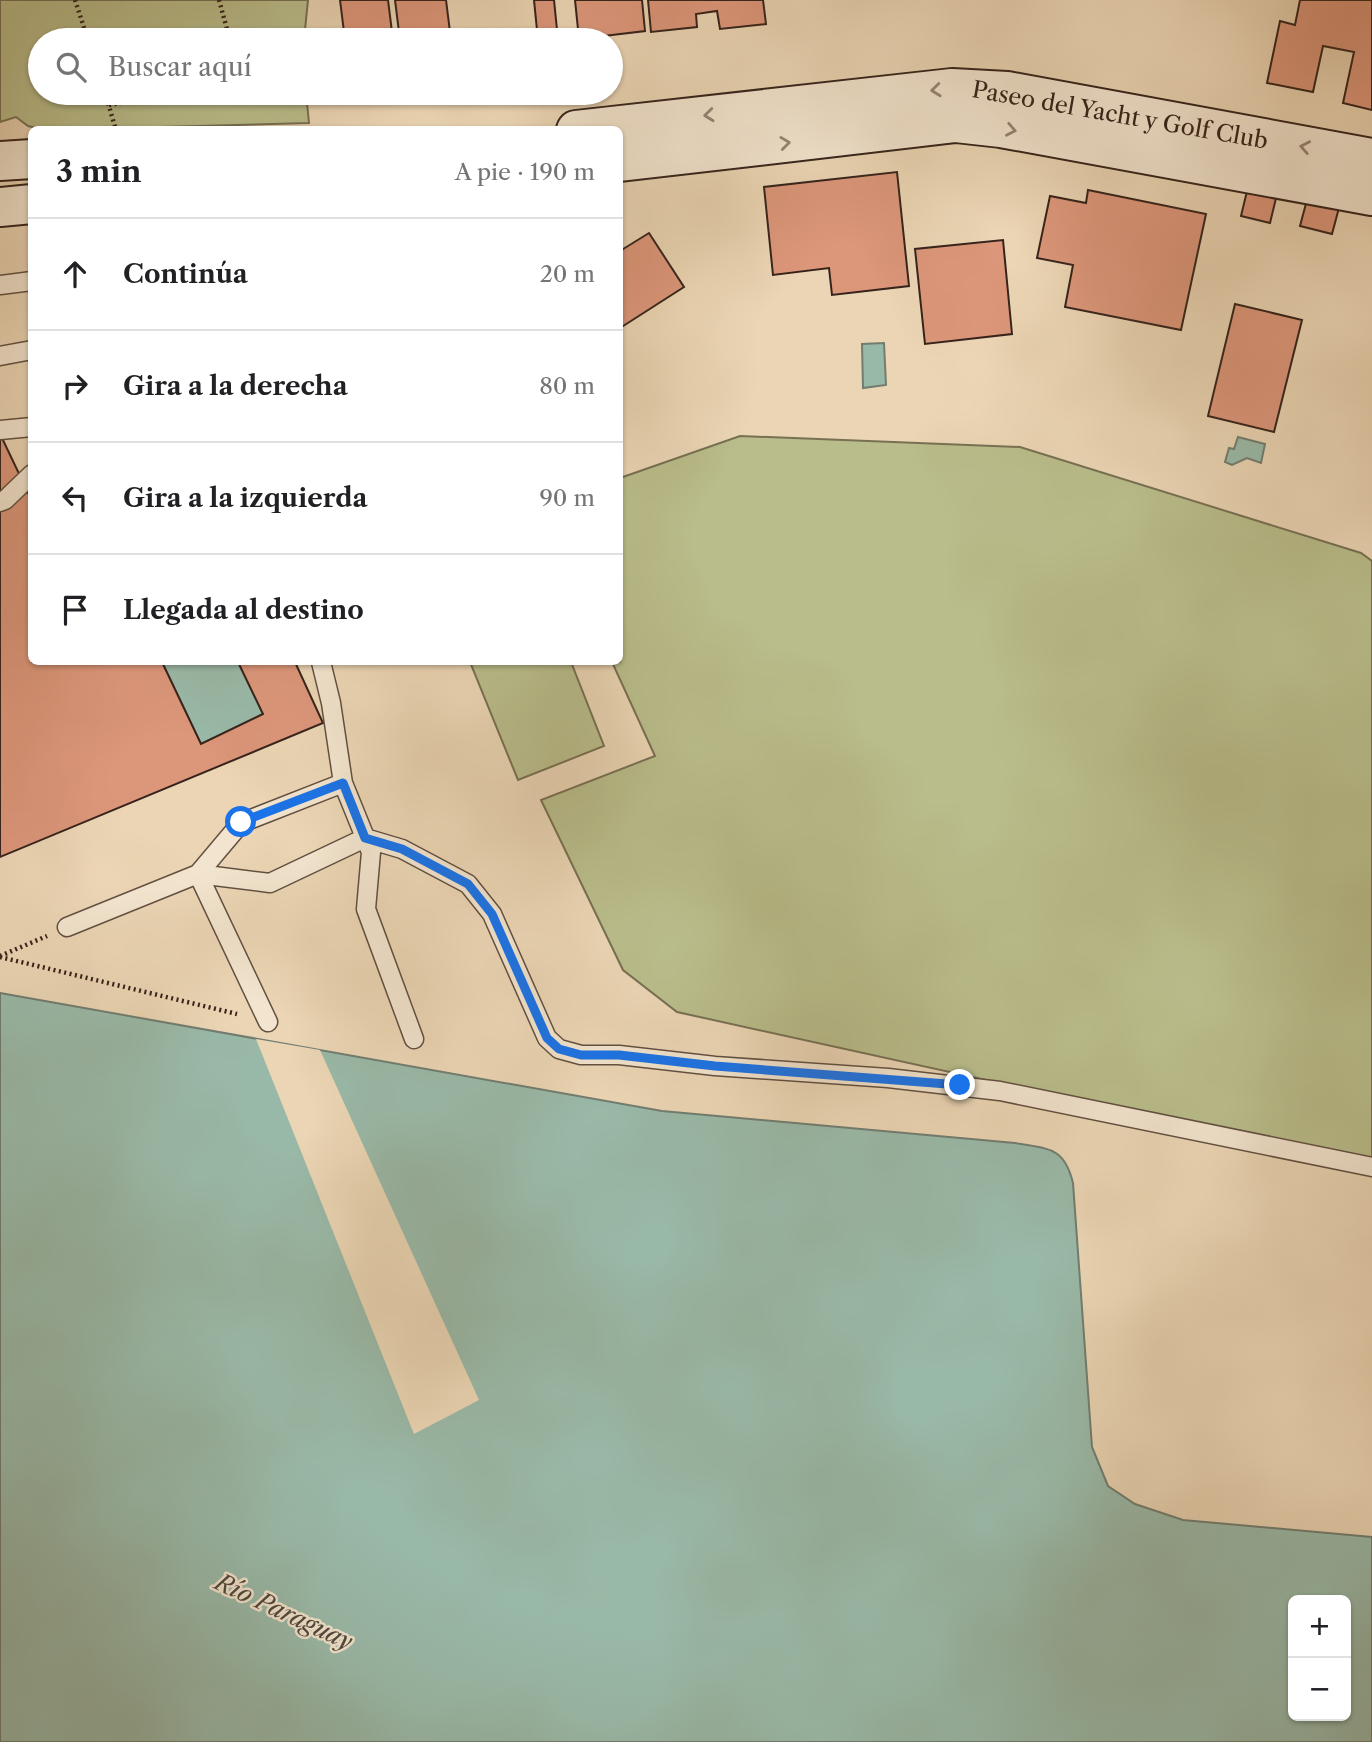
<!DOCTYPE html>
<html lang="es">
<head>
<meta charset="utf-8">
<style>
	body { margin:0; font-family:"Libre Caslon Text",serif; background:#f6f6f6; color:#202124 }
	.controls { position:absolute; right:21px; bottom:21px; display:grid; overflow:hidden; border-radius:10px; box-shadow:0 2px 5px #0004 }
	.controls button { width:63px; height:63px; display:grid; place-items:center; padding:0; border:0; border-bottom:2px solid #e0e0e0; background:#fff; color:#202124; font:35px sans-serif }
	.stop { position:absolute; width:21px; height:21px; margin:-16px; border:5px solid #1a73e8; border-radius:50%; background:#fff }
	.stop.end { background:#1a73e8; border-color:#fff; box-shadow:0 2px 7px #0008 }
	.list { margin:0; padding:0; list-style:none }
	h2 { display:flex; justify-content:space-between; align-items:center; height:91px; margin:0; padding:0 28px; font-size:30px }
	h2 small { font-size:23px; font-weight:400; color:#757577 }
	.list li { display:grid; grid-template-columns:46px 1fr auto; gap:21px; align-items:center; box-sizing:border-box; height:112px; padding:0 28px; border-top:2px solid #e0e0e0 }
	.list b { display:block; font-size:26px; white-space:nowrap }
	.list em { font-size:23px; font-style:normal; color:#757577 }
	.icon { flex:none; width:38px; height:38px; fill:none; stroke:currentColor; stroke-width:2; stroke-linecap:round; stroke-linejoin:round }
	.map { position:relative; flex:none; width:1372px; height:1742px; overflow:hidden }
	.search { position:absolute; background:#fff; box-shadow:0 2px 5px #0004; left:28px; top:28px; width:595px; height:77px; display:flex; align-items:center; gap:18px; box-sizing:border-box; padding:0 24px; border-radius:38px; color:#757577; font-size:26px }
	.panel { position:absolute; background:#fff; box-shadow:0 2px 5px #0004; left:28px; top:126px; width:595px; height:539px; border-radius:10px }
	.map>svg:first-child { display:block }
</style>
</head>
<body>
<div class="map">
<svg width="1372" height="1742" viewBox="0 0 1372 1742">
	<rect width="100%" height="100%" fill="#ebd5b4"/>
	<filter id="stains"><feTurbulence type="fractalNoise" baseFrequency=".00286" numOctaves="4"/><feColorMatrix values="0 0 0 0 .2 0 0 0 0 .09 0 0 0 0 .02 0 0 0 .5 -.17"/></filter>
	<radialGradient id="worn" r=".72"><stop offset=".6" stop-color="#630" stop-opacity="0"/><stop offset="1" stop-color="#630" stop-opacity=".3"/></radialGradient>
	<path fill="#b9bd8b" stroke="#777053" stroke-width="2" d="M0,0H308L304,40H40V93H306L309,123L45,130L28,126L16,117L0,122Z
		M740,436L1020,447L1361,553L1372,561V1165L677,1012L623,970L541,800L655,756L612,662H620V478Z
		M470,662H571L604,746L518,780Z"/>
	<path fill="#99b9a8" stroke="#717d70" stroke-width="2" fill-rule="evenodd" d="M884,343L886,385L863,388L862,344Z
		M1238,437L1265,444L1261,463L1247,458L1232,465L1225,462L1229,448L1234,449Z
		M162,662H238L263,714L201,744Z
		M0,993L662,1111L1015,1143C1048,1149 1064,1146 1073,1183L1092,1447L1108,1486L1135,1504L1183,1520L1372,1537V1742H0ZM1293,1600H1346V1716H1293Z"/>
	<path fill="#ebd5b4" d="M256,1039L320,1050L479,1400L414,1434Z"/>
	<path fill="#dc967a" stroke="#35231b" stroke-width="2" d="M340,0H388L393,40H345Z
		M395,0H446L451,40H400Z
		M534,0H554L558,40H538Z
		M575,0H642L645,31L579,39Z
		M648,0H763L766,24L720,29L717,11L696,14L697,27L651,32Z
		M1300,0H1372V110L1343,103L1354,52L1323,46L1313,92L1267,83L1280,21L1295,25Z
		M352,93H400L401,98L353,104Z
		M897,172L909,286L832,295L829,268L773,275L764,187Z
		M1248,187L1277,194L1270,223L1241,216Z
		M1088,190L1206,214L1181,330L1065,307L1073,265L1037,258L1050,196L1086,203Z
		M1308,196L1340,204L1332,234L1300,226Z
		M649,233L684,287L620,328V251Z
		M1003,240L1012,334L925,344L915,249Z
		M1235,304L1302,320L1274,432L1208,416Z
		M2,438L32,501V662H162L201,744L263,714L238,662H295L323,723L0,857V439Z"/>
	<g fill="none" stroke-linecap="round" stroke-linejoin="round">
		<g stroke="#625041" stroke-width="21">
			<path id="lane" d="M0,285L32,281
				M0,356L32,350
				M0,430L32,427
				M0,502L5,500L32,474
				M321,662L331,703L343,783L371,852L366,909L414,1039
				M198,874L270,883L365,838L402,849L468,884L492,914L547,1038L559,1049L581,1055H619L715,1066L888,1078L1000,1091L1372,1167
				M198,874L268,1022
				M67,927L198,874L241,823L343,783"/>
		</g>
		<g stroke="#35231b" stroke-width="42">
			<path id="secondary" d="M576,130L952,88L1007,91L1372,158
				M0,161L32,159
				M620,162L956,123L1001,128L1372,196
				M0,207L32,204"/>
		</g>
		<path stroke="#35231b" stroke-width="4.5" stroke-dasharray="2 3.5" stroke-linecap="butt" d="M75,0L88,40
			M219,0L230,40
			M105,93L116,130
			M109,105L179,93
			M0,956L47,936
			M0,957L237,1014"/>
		<use href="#lane" stroke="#f2e4ce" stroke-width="18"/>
		<use href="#secondary" stroke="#f2e4ce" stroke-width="38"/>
	</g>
	<defs><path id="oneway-chevron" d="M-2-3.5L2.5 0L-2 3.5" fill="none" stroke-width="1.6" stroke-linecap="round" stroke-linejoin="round" transform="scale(1.75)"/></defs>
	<g stroke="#948474">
		<use href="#oneway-chevron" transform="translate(936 90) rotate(174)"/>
		<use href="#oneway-chevron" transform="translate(709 115) rotate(174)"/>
		<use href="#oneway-chevron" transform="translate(1011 130) rotate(11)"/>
		<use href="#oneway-chevron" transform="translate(785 143) rotate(-7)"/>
		<use href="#oneway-chevron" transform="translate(1305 147) rotate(-169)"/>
	</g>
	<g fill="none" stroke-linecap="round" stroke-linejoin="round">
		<path stroke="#1a73e8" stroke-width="9" d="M241,822L343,783L365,838L402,849L468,884L492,914L547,1038L559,1049L581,1055H619L715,1066L960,1085"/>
	</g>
	<g text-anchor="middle" stroke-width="5" stroke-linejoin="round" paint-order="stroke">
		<g font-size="23" fill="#35231b" stroke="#f2e4ce">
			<text transform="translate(1120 115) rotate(10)" y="8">Paseo del Yacht y Golf Club</text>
		</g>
		<g font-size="24" font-style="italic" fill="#4e483e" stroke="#f2e4ce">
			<text transform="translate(284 1612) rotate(25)" y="8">Río Paraguay</text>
		</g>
	</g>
	<rect width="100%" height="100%" filter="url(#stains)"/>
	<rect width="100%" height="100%" fill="url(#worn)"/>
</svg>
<div class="controls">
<button>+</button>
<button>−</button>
</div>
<div class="stop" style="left:241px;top:822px"></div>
<div class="stop end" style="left:960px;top:1085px"></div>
<div class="search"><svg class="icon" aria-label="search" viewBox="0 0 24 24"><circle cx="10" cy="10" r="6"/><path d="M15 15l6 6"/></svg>Buscar aquí</div>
<section class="panel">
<h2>3 min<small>A pie · 190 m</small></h2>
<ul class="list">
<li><svg class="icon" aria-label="ahead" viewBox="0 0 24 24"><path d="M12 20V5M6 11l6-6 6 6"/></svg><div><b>Continúa</b></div><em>20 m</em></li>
<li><svg class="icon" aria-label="right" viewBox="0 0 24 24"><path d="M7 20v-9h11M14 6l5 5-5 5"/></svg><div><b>Gira a la derecha</b></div><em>80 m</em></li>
<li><svg class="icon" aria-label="left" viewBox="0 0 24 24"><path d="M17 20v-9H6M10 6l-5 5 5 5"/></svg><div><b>Gira a la izquierda</b></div><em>90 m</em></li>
<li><svg class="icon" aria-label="arrive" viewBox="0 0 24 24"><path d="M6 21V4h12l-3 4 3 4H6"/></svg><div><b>Llegada al destino</b></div></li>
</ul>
</section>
</div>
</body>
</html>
